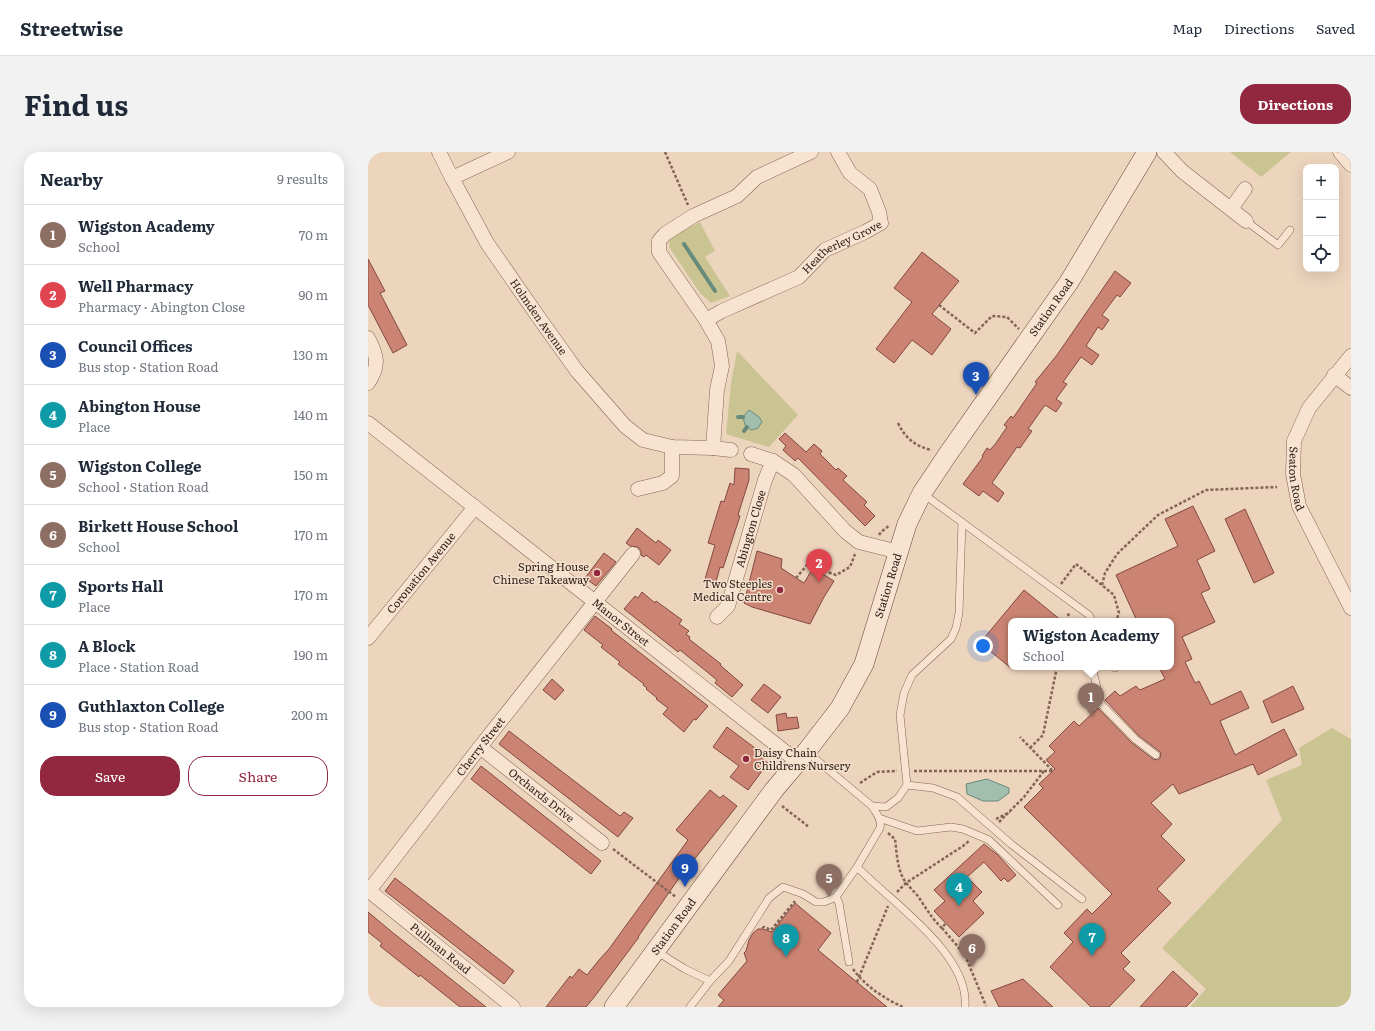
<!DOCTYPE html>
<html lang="en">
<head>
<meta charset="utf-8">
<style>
	body { margin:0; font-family:Literata,serif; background:#f2f2f3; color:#1f2937 }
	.controls { position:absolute; right:12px; top:12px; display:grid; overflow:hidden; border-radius:8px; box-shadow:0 4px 16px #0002 }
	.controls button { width:36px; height:36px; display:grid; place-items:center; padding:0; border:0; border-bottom:1px solid #e0e1e3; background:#fff; color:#1f2937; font:20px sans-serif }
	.you { position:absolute; left:615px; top:494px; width:14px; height:14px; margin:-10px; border:3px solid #fff; border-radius:50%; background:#1a73e8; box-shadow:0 0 0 6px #1a73e833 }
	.badge { display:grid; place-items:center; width:26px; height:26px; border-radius:50%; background:#922840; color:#fff; font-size:13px; font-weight:700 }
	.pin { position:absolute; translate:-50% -33px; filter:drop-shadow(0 1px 2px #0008) }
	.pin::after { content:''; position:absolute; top:21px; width:14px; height:12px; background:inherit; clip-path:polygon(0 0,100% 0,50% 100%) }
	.popup { position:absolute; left:640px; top:466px; width:166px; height:52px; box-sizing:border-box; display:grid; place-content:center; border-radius:8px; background:#fff; filter:drop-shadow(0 1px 3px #0005); font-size:13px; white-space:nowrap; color:#747a83 }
	.popup b { font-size:15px; color:#1f2937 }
	.popup::after { content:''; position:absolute; left:50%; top:100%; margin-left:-8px; border:8px solid transparent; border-top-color:#fff }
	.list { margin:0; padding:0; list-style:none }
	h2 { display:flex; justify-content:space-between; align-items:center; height:52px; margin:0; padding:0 16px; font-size:17px }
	h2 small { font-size:13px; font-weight:400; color:#747a83 }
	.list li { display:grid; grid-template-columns:26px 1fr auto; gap:12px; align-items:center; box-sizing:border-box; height:60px; padding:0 16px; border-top:1px solid #e0e1e3 }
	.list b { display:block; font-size:15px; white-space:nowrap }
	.list p { margin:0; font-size:13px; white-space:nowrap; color:#747a83 }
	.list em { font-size:13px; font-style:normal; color:#747a83 }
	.actions { display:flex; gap:8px; padding:12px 16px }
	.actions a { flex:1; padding:9px 0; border:1px solid #922840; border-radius:16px; text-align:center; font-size:14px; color:#922840 }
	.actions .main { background:#922840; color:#fff }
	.icon { flex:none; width:22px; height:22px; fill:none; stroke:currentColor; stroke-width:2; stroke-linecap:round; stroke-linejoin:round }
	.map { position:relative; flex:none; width:983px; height:855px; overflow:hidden; border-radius:16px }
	header { display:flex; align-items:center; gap:24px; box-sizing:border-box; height:56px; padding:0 20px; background:#fff; border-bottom:1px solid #e0e1e3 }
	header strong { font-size:19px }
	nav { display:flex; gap:22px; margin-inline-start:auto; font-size:14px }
	.intro { display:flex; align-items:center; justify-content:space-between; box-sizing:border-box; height:96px; padding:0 24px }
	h1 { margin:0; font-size:28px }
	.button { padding:10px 18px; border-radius:16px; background:#922840; color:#fff; font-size:14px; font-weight:700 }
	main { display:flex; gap:24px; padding:0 24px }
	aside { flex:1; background:#fff; border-radius:16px; box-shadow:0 4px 16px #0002 }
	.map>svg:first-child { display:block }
</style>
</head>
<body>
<header>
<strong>Streetwise</strong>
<nav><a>Map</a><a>Directions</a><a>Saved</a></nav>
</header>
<div class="intro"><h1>Find us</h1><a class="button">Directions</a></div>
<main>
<aside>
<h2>Nearby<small>9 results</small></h2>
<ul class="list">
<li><span class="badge" style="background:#8d6e63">1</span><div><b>Wigston Academy</b><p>School</p></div><em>70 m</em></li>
<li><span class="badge" style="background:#e0444e">2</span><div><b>Well Pharmacy</b><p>Pharmacy · Abington Close</p></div><em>90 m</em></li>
<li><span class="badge" style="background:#1a4fb4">3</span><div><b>Council Offices</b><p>Bus stop · Station Road</p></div><em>130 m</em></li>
<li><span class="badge" style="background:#0f9aa8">4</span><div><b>Abington House</b><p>Place</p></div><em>140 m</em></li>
<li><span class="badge" style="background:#8d6e63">5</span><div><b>Wigston College</b><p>School · Station Road</p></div><em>150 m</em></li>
<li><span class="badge" style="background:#8d6e63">6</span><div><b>Birkett House School</b><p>School</p></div><em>170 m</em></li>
<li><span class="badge" style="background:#0f9aa8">7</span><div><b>Sports Hall</b><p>Place</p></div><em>170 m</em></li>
<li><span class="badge" style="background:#0f9aa8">8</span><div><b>A Block</b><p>Place · Station Road</p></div><em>190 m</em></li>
<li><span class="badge" style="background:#1a4fb4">9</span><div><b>Guthlaxton College</b><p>Bus stop · Station Road</p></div><em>200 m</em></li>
</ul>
<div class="actions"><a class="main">Save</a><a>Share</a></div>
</aside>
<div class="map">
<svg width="983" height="855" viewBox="0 0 983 855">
	<rect width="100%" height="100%" fill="#edd4bd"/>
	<path fill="#cac492" d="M862,0H923L893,25Z
		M332,70L347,99L337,105L362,144L343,151L332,141L301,95L302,85Z
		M369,199L430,263L401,295L358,282L363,231Z
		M964,576L983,587V855H822L838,837L794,796L914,668L898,628L934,613L931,596Z"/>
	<path fill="#a1beaf" stroke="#698b7b" d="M381,258L391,265L394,270L390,276L383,278L377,273L375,265Z
		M619,627L641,636V641L630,649H615L599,642L598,632Z"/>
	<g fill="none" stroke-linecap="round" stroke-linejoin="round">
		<path stroke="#698b7b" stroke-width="4" d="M316,92L347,139
			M370,265H375
			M376,279L379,275"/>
	</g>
	<path fill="#cb8473" stroke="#83493d" d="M554,100L591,129L564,162L583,177L564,203L544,188L526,211L508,197L544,150L526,136Z
		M0,107L17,139L12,141L39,193L25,201L0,153Z
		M747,119L763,131L752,145L749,143L734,163L741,168L734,178L730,175L718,194L731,203L724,213L713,205L695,230L699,232L688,247L694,251L688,260L677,253L660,277L664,279L652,296L649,295L624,331L636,341L630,350L615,339L611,344L595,332L615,305L614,304L619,296L622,298L628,291L639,275L636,273L643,264L645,266L669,231L667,230L689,203Z
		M417,281L438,300L446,292L454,299L452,302L468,318L470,316L479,324L475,328L499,350L496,353L507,364L497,374L430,306L427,309L415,298L418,294L411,287Z
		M367,316L381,317V328L370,363L372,364L358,407L355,416L352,415L348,430L337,427L347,393L340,391L353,349L356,350L362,331L366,333Z
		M825,354L847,399L829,408L842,437L833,441L847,470L814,485L824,507L817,510L827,531L831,529L843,553L873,539L881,556L852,569L867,603L916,577L929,603L890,623L885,612L811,642L805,632L783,651L804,672L793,684L817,708L789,737L803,751L753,801L762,810L755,817L767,828L741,855H723L682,815L705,790L696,781L719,757L724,762L744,742L656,655L675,636L671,632L687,617L678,608L687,600L681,594L706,569L711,574L730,556L764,591L785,607L790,608L792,606L793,601L791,599L770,583L737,548L747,539L752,544L768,534L772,538L797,527L791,515H803V469H769L748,423L810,394L797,367Z
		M877,357L906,421L886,431L857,367Z
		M269,376L288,391L290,388L303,398L291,413L278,403L276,405L273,403V399L270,395L262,394L258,391Z
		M389,399L414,407L413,416L436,431L445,416L466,429L456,445L442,472L384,455L376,451Z
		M236,401L248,410L228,434L217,426Z
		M656,438L694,469H643V516L612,491Z
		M274,440L287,451L288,449L310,465L314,468L311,472L321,479L318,482L322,485L321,487L353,512L352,513L375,533L364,545L347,531L349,528L312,498L310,500L256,457L267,444L270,446Z
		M227,464L244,477L243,478L340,554L328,568L326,567L316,580L295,562L300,556L288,547L289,546L278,537L279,536L275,533L276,532L250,512L252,510L233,495L235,493L216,478Z
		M184,527L196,538L187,548L175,538Z
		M396,532L413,545L400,561L383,548Z
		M925,534L936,557L904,571L895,549Z
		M418,561L419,566L429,565L431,576L410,579L408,563Z
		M359,575L391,599L388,602L400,611L380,638L362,625L371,614L345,595Z
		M141,579L252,664L256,660L265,666L250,685L131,592Z
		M113,614L233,709L223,722L103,627Z
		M342,638L352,646L355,643L369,654L309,729L270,785H271L227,844L218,855H178L202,824L204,826L211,817L219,823L231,808L241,797L320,688L308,678Z
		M616,692L630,703L648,723L640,730L636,726L633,729L616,710L599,725L614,740L605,749L616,761L591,785L566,759L577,749L566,738Z
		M27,726L146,819L136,832L17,739Z
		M427,751L463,781L450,798L519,855H350L356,848L350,843L379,809L376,801L378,799L381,788L385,781L390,777H395L404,780Z
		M0,760L24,780L118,855H92L52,823L51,825L12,794L14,791L0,780Z
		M805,819L830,842L818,855H772Z
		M655,827L685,855H631L623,839Z"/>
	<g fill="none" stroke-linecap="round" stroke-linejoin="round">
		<g stroke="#846557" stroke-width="8">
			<path id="lane" d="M878,69L910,93L922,78
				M554,341L721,463L724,469
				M724,515L733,552L767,587L788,603
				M747,515V516
				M439,600L504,654L518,655L530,646L539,633L532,563L536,541L544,523L583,487L588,476L591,461L594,370
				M539,633L565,636L589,645L643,692L714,747
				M511,666L549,679L583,675L595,677L621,688L690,753
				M489,715C523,750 602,802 597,855
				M468,745L471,751L481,810
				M288,799L317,817L342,829L361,809L401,746L415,735L435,742L448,750H456L468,745L489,715L512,676C514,668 508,661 504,654
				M322,855L342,829"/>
		</g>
		<g stroke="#846557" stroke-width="15">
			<g id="street">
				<path id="s1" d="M71,0L84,26L119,91L169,163L209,219L257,274L275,288L304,295L345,296L363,298"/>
				<path d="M796,0L814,19L878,69"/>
				<path d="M972,0L983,13"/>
				<path d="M84,26L140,0"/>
				<path d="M863,57L877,37"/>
				<path id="s2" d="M338,168L354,159L431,125L457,98L497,80L513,71L511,60L502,37L482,21L470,0"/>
				<path d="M0,186C9,203 12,214 0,231"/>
				<path id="s3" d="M983,204L941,256L926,289L925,322L931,354L983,456"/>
				<path d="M966,223L983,236"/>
				<path id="s4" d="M0,271L430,610"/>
				<path d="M345,296L349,238L354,214L350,189L338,168L291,100V89L297,82L325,64L369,44L389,25L443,0"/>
				<path d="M383,302L405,309L426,323L477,379L491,390L531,400"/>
				<path d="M270,337L295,331L304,324V295"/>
				<path id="s5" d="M349,465L360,454L397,328L405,309"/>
				<path id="s6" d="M0,486L107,355"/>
				<path id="s7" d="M112,595L234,691"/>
				<path id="s8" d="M0,738L145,855"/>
				<path id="s9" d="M0,740L112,595L265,402"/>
			</g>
		</g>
		<g stroke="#66463a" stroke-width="20">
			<g id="secondary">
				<path id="s10" d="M246,855L406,638L438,600L472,556L496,512L539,372L554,341L580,302L701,130L779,0"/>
			</g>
		</g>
		<path stroke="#846557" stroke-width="2.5" stroke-dasharray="3 2" stroke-linecap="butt" d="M297,0L320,53
			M571,153L607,181L624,164L639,165L651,177
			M530,271C537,286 548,295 564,298
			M511,383L513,380L522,373
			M428,426L439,413L468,423L482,415L487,402
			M693,432L708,412L746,443L751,461L748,469
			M734,433L737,421L749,402L790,363L838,338L909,335
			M699,469L701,460
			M662,596L675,583L689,515
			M546,619H685L652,585
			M492,631L509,620L529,619
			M414,654L441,675
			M628,667L642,660
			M631,670L656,645L676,619
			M520,681L527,687C529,702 529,720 539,732C544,738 550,743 553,749C560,759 565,768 574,776L578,771
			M245,697L308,745
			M529,740L538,731L595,694L601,689
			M394,776L396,775L403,778L427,749
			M574,776L597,803L618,854
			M485,817C497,834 517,847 535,855
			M489,830L520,754"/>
		<use href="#lane" stroke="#f8e3d0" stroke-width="7"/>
		<use href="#street" stroke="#f8e3d0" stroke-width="14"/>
		<use href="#secondary" stroke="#f8e3d0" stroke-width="19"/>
	</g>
	<g fill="#922840" stroke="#f4e0cc" stroke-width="1.5">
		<circle cx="229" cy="421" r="4"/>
		<circle cx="412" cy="438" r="4"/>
		<circle cx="378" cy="607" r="4"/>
	</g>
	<g text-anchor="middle" stroke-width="3" stroke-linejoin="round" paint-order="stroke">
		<g font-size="11" fill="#33211b" stroke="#f4e0cc">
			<text dy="4" stroke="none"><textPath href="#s2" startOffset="156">Heatherley Grove</textPath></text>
			<text dy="4" stroke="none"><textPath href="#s10" startOffset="832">Station Road</textPath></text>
			<text dy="4" stroke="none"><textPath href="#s1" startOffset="193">Holmden Avenue</textPath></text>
			<text dy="4" stroke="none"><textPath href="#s3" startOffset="141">Seaton Road</textPath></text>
			<text dy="4" stroke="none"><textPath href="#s5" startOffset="96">Abington Close</textPath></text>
			<text dy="4" stroke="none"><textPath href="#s6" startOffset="84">Coronation Avenue</textPath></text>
			<text dy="4" stroke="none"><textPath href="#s10" startOffset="507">Station Road</textPath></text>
			<text dy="4" stroke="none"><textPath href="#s4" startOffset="322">Manor Street</textPath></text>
			<text dy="4" stroke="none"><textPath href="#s9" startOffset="184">Cherry Street</textPath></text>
			<text dy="4" stroke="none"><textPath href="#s7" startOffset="78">Orchards Drive</textPath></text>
			<text dy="4" stroke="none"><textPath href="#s10" startOffset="100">Station Road</textPath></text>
			<text dy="4" stroke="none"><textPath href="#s8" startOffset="93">Pullman Road</textPath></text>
		</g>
		<g font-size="11" fill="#33211b" stroke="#f4e0cc" text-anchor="end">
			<text x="221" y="419">Spring House<tspan x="221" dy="13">Chinese Takeaway</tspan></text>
			<text x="404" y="436">Two Steeples<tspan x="404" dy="13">Medical Centre</tspan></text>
			<text x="386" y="605" text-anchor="start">Daisy Chain<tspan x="386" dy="13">Childrens Nursery</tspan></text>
		</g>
	</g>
</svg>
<div class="controls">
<button>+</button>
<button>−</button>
<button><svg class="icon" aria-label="locate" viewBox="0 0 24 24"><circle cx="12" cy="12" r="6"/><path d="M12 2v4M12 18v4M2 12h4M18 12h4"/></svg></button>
</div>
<div class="you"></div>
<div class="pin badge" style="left:723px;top:564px;background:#8d6e63">1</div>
<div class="popup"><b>Wigston Academy</b>School</div>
<div class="pin badge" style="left:451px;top:430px;background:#e0444e">2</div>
<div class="pin badge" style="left:608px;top:243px;background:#1a4fb4">3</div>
<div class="pin badge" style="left:591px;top:754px;background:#0f9aa8">4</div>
<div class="pin badge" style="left:461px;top:745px;background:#8d6e63">5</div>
<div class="pin badge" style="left:604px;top:815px;background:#8d6e63">6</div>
<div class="pin badge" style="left:724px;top:804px;background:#0f9aa8">7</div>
<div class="pin badge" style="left:418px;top:805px;background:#0f9aa8">8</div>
<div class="pin badge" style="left:317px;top:735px;background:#1a4fb4">9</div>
</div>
</main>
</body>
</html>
